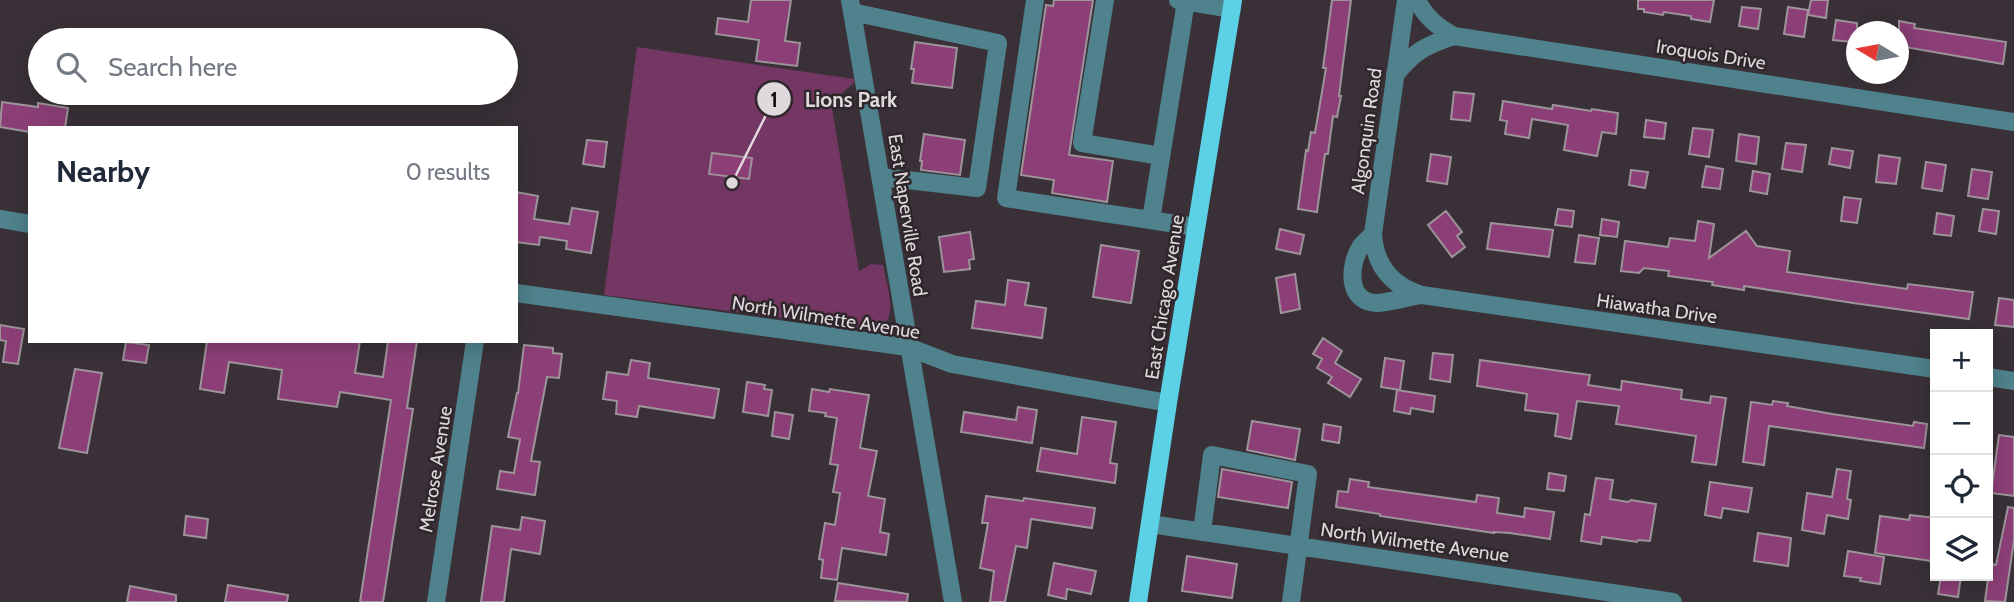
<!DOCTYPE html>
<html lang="en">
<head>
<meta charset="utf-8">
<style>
	body { margin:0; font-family:Cabin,sans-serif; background:#f2f2f3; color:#1f2937 }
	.controls { position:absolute; right:21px; bottom:21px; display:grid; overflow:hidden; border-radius:0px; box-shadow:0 4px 18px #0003 }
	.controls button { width:63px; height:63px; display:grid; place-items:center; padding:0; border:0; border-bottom:2px solid #e0e1e3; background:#fff; color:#1f2937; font:35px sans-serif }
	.compass { position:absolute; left:1846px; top:21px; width:63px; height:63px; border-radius:50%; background:#fff; box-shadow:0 4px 18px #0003; rotate:280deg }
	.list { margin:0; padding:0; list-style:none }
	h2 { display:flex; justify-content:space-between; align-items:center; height:91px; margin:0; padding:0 28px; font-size:30px }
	h2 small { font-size:23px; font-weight:400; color:#747a83 }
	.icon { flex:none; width:38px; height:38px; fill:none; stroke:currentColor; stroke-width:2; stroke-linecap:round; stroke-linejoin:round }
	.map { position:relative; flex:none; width:2014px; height:602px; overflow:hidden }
	.search { position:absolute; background:#fff; box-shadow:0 4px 18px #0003; left:28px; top:28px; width:490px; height:77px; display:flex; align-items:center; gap:18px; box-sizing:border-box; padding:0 24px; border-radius:38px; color:#747a83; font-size:26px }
	.panel { position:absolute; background:#fff; box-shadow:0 4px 18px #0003; left:28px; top:126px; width:490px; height:217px; border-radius:0px }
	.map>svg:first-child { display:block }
</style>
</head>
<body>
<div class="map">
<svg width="2014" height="602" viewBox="0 0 2014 602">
	<rect width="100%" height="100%" fill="#393137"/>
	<path fill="#743763" d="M637,47L854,79V83L831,102L859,271L871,264L883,265C888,294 905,331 861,328L604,295Z"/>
	<path fill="#8c3f77" stroke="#9d939a" stroke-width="2" d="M751,0H791L785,41L800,43L797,66L756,61L759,40L716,34L718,18L748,22Z
		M1054,0H1093L1069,155L1113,161L1107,202L1052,193L1054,180L1021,175L1046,5L1053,6Z
		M1332,0H1351L1339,96H1341L1337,117L1333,116L1328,154H1325L1317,212L1298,209L1306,150L1308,151L1311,132L1315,133L1326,68H1323Z
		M1638,0H1714L1710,22L1691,19V16L1664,12L1663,15L1644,12V9H1638Z
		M1811,0H1828L1826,18L1808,15Z
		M1742,7L1761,9L1758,29L1739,26Z
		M1788,7L1808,10L1804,37L1784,34Z
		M1836,20L1857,23V40L1853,39L1852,42L1833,40Z
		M1899,21L1915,24L1914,28L2006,42L2003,64L1899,46Z
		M915,42L957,48L952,88L912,83L914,69H911Z
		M1454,92L1474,94L1470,121L1451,119Z
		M1503,101L1552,109L1553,105L1591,111L1592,109L1618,113L1616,134L1602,132L1597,156L1564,150L1568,125L1532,119L1529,138L1505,134L1507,121L1500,120Z
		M2,102L38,107V103L68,108L65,128H30V132L0,127Z
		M1646,120L1666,123L1664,139L1644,137Z
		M1693,128L1713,130L1709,157L1689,154Z
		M924,134L965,140L960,175L921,170L922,161H920Z
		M1739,134L1759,137L1756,164L1736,161Z
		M587,140L607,142L604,167L583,164Z
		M1786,143L1806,145L1802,172L1782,169Z
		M1832,148L1853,151L1850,168L1829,164Z
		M712,153L752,158L749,179L709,174Z
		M1431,154L1451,157L1447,184L1427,181Z
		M1879,155L1900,158L1896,184L1876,182Z
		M1926,162L1946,165L1942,191L1922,188Z
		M1706,166L1723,169L1720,189L1702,187Z
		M1972,169L1992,172L1988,199L1968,196Z
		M1631,170L1648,172L1645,188L1629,185Z
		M1753,171L1770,174L1767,194L1750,191Z
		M516,192L538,196L534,219L569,224L572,208L598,212L591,253L566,249L567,241L540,237L539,245L516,242Z
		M1844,197L1861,199L1857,223L1841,221Z
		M1558,209L1574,211L1572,227L1555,225Z
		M1983,209L1999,211L1996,234L1979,231Z
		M1446,211L1462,232L1457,236L1465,247L1452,257L1428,225Z
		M1937,213L1954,216L1951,236L1934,234Z
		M1602,219L1619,222L1617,237L1600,235Z
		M1698,221L1714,224L1709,258L1746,231L1757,246L1790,251L1787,272L1907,289L1908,284L1973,292L1969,319L1853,303L1744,286V290L1712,285L1713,282L1668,276L1669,271L1644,268L1639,273L1621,271L1625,241L1668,247L1670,238L1695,241Z
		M1491,223L1553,230L1549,257L1487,249Z
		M1280,229L1304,235L1300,254L1276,249Z
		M970,232L974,259L969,260L970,269L944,272L939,237Z
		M1579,235L1599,238L1595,264L1575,262Z
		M1101,245L1139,251L1131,303L1093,297Z
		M1295,274L1300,309L1281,313L1276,278Z
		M1008,280L1029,283L1025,305L1046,308L1042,338L972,328L976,301L1005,305Z
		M1999,298L2014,300V327L1995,325Z
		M0,325L24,329L18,364L3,362L6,341L0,340Z
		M1323,338L1342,351L1335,363L1361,379L1350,397L1328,383L1332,377L1317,368L1322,359L1313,354Z
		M207,341H360L355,373L383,377L388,341H417L407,408L413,409L383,602H360L391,400L340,392L337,407L278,399L282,370L229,362L224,393L200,389Z
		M126,342L149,345L146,363L123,360Z
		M524,345L553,348V353L562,354L559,378L547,377L531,461L540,462L535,495L497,489L500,471L514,473L520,439L508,437L517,393H518Z
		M1433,353L1453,355L1450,382L1430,379Z
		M1385,358L1404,361L1400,390L1381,387Z
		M631,360L650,363L648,378L719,389L714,418L639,406L637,417L616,414L617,401L603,399L607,372L628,375Z
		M1480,360L1590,375L1588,385L1621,390L1622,381L1682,390L1681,399L1710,403L1711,396L1726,398L1716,465L1692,462L1696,436L1616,424L1619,406L1577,401L1571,439L1555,436L1558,414L1525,410L1527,394L1477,386Z
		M75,369L102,373L87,453L59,448Z
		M747,382L765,385L764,389L772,390L768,416L743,412Z
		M812,389L829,392L830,389L869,395L860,448L877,451L868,496L885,499L880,532L889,534L886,555L842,548L837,580L821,578L823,560L819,559L825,523L835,525L840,493L833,492L838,465L830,464L837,418L825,416L826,413L809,411Z
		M1397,390L1435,396L1433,412L1411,408L1410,414L1394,411Z
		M1773,401L1788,403L1787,406L1832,414L1913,426L1914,422L1927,424L1924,448L1769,426L1764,465L1743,462L1751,402L1772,405Z
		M1018,407L1037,410L1032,443L961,432L964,412L1016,420Z
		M775,412L793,415L789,439L772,436Z
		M1082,417L1116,422L1110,463L1117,464L1115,483L1037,471L1041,448L1077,454Z
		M1252,421L1300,429L1295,460L1247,450Z
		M1324,424L1341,427L1339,443L1322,440Z
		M1999,435L2014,437V496L1991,493Z
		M1222,469L1292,482L1288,508L1218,497Z
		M1837,469L1851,471L1847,499L1851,500L1848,519L1827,515L1824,534L1802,530L1807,493L1832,497Z
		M1549,473L1566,476L1564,491L1547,489Z
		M1596,478L1613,480L1610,499L1628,502L1631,500L1656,504L1650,541L1638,540L1637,542L1602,537L1601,544L1581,541L1585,514L1590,515Z
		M1350,479L1369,482L1368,487L1476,502L1477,495L1499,498L1497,513L1524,517L1525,508L1554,512L1550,539L1510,533L1494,532V533L1380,516V514L1336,507L1338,491L1348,492Z
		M1710,482L1752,488L1748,512L1723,508L1721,518L1705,515Z
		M986,496L1023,501L1024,498L1095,508L1092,528L1031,519L1027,548L1016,546L1005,602H990L994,571L980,568L988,523H982Z
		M2008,507L2014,508V540L2005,602L1985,601L1990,564L1996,565Z
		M1910,515L1935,518V541L1932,561L1875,553L1880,516L1909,520Z
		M186,516L208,519L206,538L184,535Z
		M522,517L545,521L540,554L511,549L504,602H481L492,526L520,530Z
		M1758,533L1791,538L1788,566L1754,561Z
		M1848,551L1884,557L1880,584L1860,581L1861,578L1844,576Z
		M1187,556L1237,564L1232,598L1182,591Z
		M1054,563L1096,571L1091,594L1067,589L1066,599L1048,595Z
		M1941,576H1961L1958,597L1938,594Z
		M838,583L908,594L907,602L835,601Z
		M228,585L288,595L287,602H225Z
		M130,586L176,595V602H127Z"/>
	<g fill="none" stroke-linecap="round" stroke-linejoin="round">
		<path stroke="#4f828c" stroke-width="18" d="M850,0C884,201 917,402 953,602
			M1035,0L1006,198L1196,227
			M1105,0L1082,143L1161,156
			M1178,0L1232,9
			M1406,0L1373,234C1375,266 1392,286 1422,295L1935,369
			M1417,0C1425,17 1438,27 1454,36L2014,122
			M852,12L998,43L977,188L881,177
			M1395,75C1415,51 1424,46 1454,36
			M0,219L30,224
			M1151,220L1186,1
			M1373,234C1369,238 1364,242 1361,246C1349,264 1346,302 1376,303C1387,303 1408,297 1420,295
			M516,293L908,347L952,364L1168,403
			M1988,377L2014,381
			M1150,524L1673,602
			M1202,532L1212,455L1308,474L1291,602
			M436,602L475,341"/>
		<path stroke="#5cd0e4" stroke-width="18" d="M1138,602L1168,403L1233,0"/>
	</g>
	<g text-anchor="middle" stroke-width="5" stroke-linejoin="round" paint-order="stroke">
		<g font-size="19" fill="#dfd9dd" stroke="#2f272c">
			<text transform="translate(1711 54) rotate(9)" y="7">Iroquois Drive</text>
			<text transform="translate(1366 131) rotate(-82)" y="7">Algonquin Road</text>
			<text transform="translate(908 215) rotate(81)" y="7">East Naperville Road</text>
			<text transform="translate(1164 297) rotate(-81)" y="7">East Chicago Avenue</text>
			<text transform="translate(1657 308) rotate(8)" y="7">Hiawatha Drive</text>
			<text transform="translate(826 317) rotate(9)" y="7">North Wilmette Avenue</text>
			<text transform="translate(435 469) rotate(-81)" y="7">Melrose Avenue</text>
			<text transform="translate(1415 542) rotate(8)" y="7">North Wilmette Avenue</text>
		</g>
	</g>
	<path fill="none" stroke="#dfd9dd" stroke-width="2.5" d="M732 183L774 99"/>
	<g fill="#dfd9dd" stroke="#2f272c" stroke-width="2.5">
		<circle cx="732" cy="183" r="7"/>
		<circle cx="774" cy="99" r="18"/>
	</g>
	<g font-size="21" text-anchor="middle" font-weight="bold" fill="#111">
		<text x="774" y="107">1</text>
	</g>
	<g font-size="21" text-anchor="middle" font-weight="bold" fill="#dfd9dd" stroke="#2f272c" stroke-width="5" stroke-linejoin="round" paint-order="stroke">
		<text x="851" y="107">Lions Park</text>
	</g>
</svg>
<div class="controls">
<button>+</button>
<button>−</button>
<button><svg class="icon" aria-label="locate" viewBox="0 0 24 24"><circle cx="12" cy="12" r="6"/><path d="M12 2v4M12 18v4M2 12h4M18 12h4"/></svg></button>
<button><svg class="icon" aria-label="layers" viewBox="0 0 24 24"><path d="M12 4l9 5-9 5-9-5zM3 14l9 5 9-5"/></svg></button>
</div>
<svg class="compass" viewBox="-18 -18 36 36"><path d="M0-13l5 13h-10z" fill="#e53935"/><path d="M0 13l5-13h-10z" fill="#747a83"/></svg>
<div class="search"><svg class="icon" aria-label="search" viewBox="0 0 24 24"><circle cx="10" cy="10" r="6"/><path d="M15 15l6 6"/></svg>Search here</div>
<section class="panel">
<h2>Nearby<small>0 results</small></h2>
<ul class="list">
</ul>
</section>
</div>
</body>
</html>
